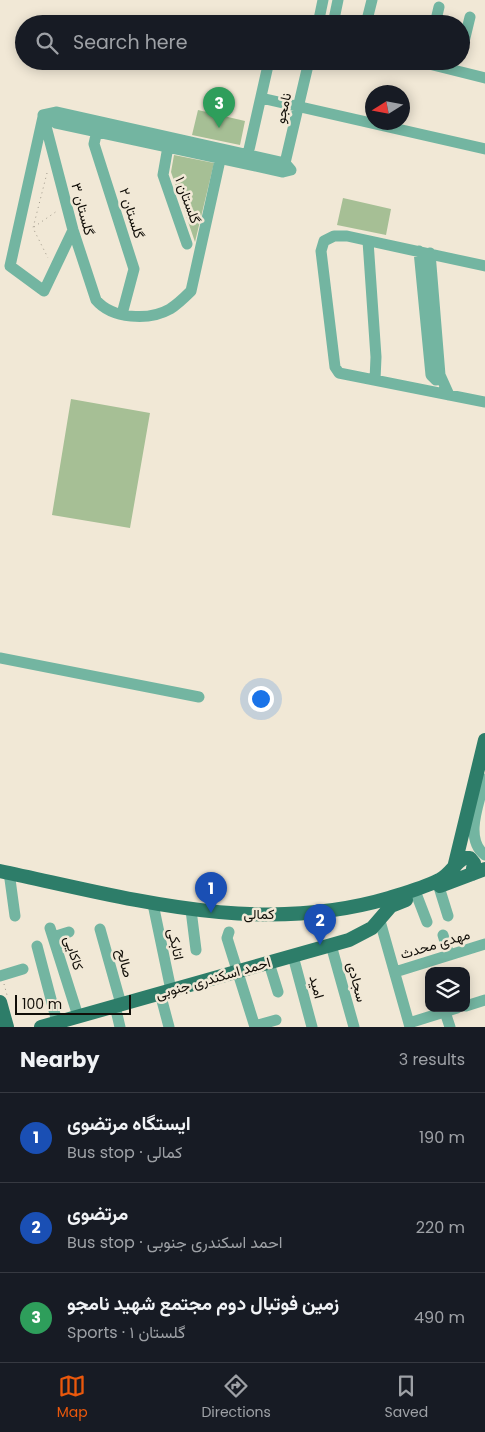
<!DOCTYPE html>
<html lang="en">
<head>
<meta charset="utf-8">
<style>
	body { margin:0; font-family:Poppins,Vazirmatn,sans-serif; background:#242831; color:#f1f3f6 }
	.controls { position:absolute; right:15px; bottom:15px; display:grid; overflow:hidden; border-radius:10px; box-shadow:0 2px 12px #0003 }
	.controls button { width:45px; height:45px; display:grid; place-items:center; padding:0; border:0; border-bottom:1px solid #363941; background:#171b24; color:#f1f3f6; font:25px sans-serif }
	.compass { position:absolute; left:365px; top:85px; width:45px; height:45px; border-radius:50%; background:#171b24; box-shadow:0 2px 12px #0003; rotate:259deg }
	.scale { position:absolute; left:15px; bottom:12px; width:116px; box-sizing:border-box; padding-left:5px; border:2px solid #110e08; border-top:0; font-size:14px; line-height:18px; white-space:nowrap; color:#110e08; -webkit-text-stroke:4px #f1e8d6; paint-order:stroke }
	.you { position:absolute; left:260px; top:698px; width:18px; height:18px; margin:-12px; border:4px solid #fff; border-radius:50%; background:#1a73e8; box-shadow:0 0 0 8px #1a73e833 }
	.badge { display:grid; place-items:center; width:32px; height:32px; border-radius:50%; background:#ea580c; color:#fff; font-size:16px; font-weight:700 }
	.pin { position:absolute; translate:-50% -41px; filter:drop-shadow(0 1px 2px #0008) }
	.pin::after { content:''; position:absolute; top:26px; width:18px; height:15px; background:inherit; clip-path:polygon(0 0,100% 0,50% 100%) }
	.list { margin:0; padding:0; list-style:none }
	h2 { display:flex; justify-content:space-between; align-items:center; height:65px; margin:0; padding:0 20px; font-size:21px }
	h2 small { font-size:16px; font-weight:400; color:#9ea1a6 }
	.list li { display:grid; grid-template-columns:32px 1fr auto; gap:15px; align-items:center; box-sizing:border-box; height:90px; padding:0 20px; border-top:1px solid #363941 }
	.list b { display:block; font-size:19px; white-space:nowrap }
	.list p { margin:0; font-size:16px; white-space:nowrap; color:#9ea1a6 }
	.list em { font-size:16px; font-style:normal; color:#9ea1a6 }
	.icon { flex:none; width:28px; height:28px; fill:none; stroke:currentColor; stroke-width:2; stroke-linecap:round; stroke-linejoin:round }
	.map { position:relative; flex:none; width:485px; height:1027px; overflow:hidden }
	.search { position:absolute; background:#171b24; box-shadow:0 2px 12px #0003; left:15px; right:15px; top:15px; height:55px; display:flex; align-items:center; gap:12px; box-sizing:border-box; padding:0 18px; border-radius:28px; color:#9ea1a6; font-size:19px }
	.sheet { height:335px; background:#171b24 }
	nav { display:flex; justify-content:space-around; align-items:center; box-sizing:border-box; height:70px; border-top:1px solid #363941; background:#171b24; font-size:14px; color:#9ea1a6 }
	nav a { display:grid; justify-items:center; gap:2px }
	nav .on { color:#ea580c }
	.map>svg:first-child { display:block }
</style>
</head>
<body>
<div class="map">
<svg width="485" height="1027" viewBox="0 0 485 1027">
	<rect width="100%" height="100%" fill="#f1e8d6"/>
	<path fill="#a6bf95" d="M198,110L245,121L240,145L192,135Z
		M174,155L214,163L195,242L171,172Z
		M343,198L391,209L386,235L337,225Z
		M71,399L150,413L130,528L52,515Z"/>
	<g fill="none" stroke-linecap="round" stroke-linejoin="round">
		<path stroke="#9e9789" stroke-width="1" stroke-dasharray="1 4" stroke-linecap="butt" d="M47,173L33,228L48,258
			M34,227L57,211
			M4,984L7,995"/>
		<path stroke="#73b5a1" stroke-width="11" d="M318,24L323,0
			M333,24L338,0
			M366,24L372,0
			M435,24L439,7
			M461,54L470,17
			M417,61L485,78
			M261,98L485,149
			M57,112L285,163L291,170L283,172L56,123L43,115Z
			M43,115L73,230L96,300C112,319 149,321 170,309C178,304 184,298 191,291L222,151
			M43,117L10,266L44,291L73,230
			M98,126L94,144L134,269L122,314
			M169,141L163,175L187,244
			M248,154L269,61
			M285,163L309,61
			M368,241L376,357L375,380
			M419,251L431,375L436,380L440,375
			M430,253L440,375L449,395
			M485,266L347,236H334L324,241L321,251L335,367L339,373L485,402
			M0,658L199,697
			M485,779C480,801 463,839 485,855
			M9,872L15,916
			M439,887L448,916
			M417,896L427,922
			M153,904L171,990
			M191,910L196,950
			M380,921L410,1027
			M50,928L78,1016
			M100,929L121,1004
			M229,932L227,938L255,1027
			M443,935L449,955
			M53,937L69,932
			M331,945L354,1027
			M37,946L57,1022
			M293,956L312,1027
			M269,963L278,992
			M395,972L485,944
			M0,976L23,969
			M160,993L169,1027
			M115,1006L120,1027
			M466,1006L485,1000
			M445,1012L450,1027
			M409,1023L457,1008
			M255,1026L276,1020"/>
		<path stroke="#2d7d69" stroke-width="14" d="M454,868L485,740
			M0,871C129,898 257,937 389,898C405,893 423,888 439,880C450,875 454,864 464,858H470L474,863L472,874
			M440,886L485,869
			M0,1002L7,1027
			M41,1027L349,940L372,928L391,906L406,900"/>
	</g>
	<g text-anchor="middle" stroke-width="5" stroke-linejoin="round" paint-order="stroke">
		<g font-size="14" fill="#110e08" stroke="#f1e8d6">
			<text transform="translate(283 108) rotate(-77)" y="5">نامجو</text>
			<text transform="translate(188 200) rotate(70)" y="5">گلستان ۱</text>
			<text transform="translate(83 209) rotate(75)" y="5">گلستان ۳</text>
			<text transform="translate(132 213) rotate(72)" y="5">گلستان ۲</text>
			<text x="259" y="919">کمالی</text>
			<text transform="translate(176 944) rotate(78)" y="5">اتابکی</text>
			<text transform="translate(435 944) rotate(-17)" y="5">مهدی محدث</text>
			<text transform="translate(74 953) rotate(73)" y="5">کاکایی</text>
			<text transform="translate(125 963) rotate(75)" y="5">صالح</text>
			<text transform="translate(213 978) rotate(-16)" y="5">احمد اسکندری جنوبی</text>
			<text transform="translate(357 982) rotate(75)" y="5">سجادی</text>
			<text transform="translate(317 987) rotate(75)" y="5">امید</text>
		</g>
	</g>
</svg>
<div class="controls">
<button><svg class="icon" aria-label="layers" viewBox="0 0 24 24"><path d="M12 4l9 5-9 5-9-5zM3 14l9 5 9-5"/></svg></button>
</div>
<svg class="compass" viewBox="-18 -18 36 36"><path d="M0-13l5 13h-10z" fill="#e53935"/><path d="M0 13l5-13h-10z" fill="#9ea1a6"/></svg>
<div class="scale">100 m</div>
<div class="you"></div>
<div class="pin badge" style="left:211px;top:913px;background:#1a4fb4">1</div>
<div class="pin badge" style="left:320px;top:945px;background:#1a4fb4">2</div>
<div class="pin badge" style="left:219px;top:128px;background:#2e9e5b">3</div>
<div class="search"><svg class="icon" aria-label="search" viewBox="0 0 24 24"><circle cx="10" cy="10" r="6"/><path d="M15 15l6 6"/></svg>Search here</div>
</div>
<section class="sheet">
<h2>Nearby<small>3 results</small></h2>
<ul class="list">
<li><span class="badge" style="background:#1a4fb4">1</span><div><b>ایستگاه مرتضوی</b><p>Bus stop · کمالی</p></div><em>190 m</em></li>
<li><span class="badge" style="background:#1a4fb4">2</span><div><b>مرتضوی</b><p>Bus stop · احمد اسکندری جنوبی</p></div><em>220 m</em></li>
<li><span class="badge" style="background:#2e9e5b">3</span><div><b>زمین فوتبال دوم مجتمع شهید نامجو</b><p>Sports · گلستان ۱</p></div><em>490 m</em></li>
</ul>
</section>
<nav>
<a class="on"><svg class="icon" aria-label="map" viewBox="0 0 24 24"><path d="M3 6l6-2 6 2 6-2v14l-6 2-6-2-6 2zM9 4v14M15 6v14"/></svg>Map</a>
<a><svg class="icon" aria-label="directions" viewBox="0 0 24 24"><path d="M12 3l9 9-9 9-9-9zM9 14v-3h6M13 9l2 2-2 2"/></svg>Directions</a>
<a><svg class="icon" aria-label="saved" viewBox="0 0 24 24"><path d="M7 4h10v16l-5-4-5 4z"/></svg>Saved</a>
</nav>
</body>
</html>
